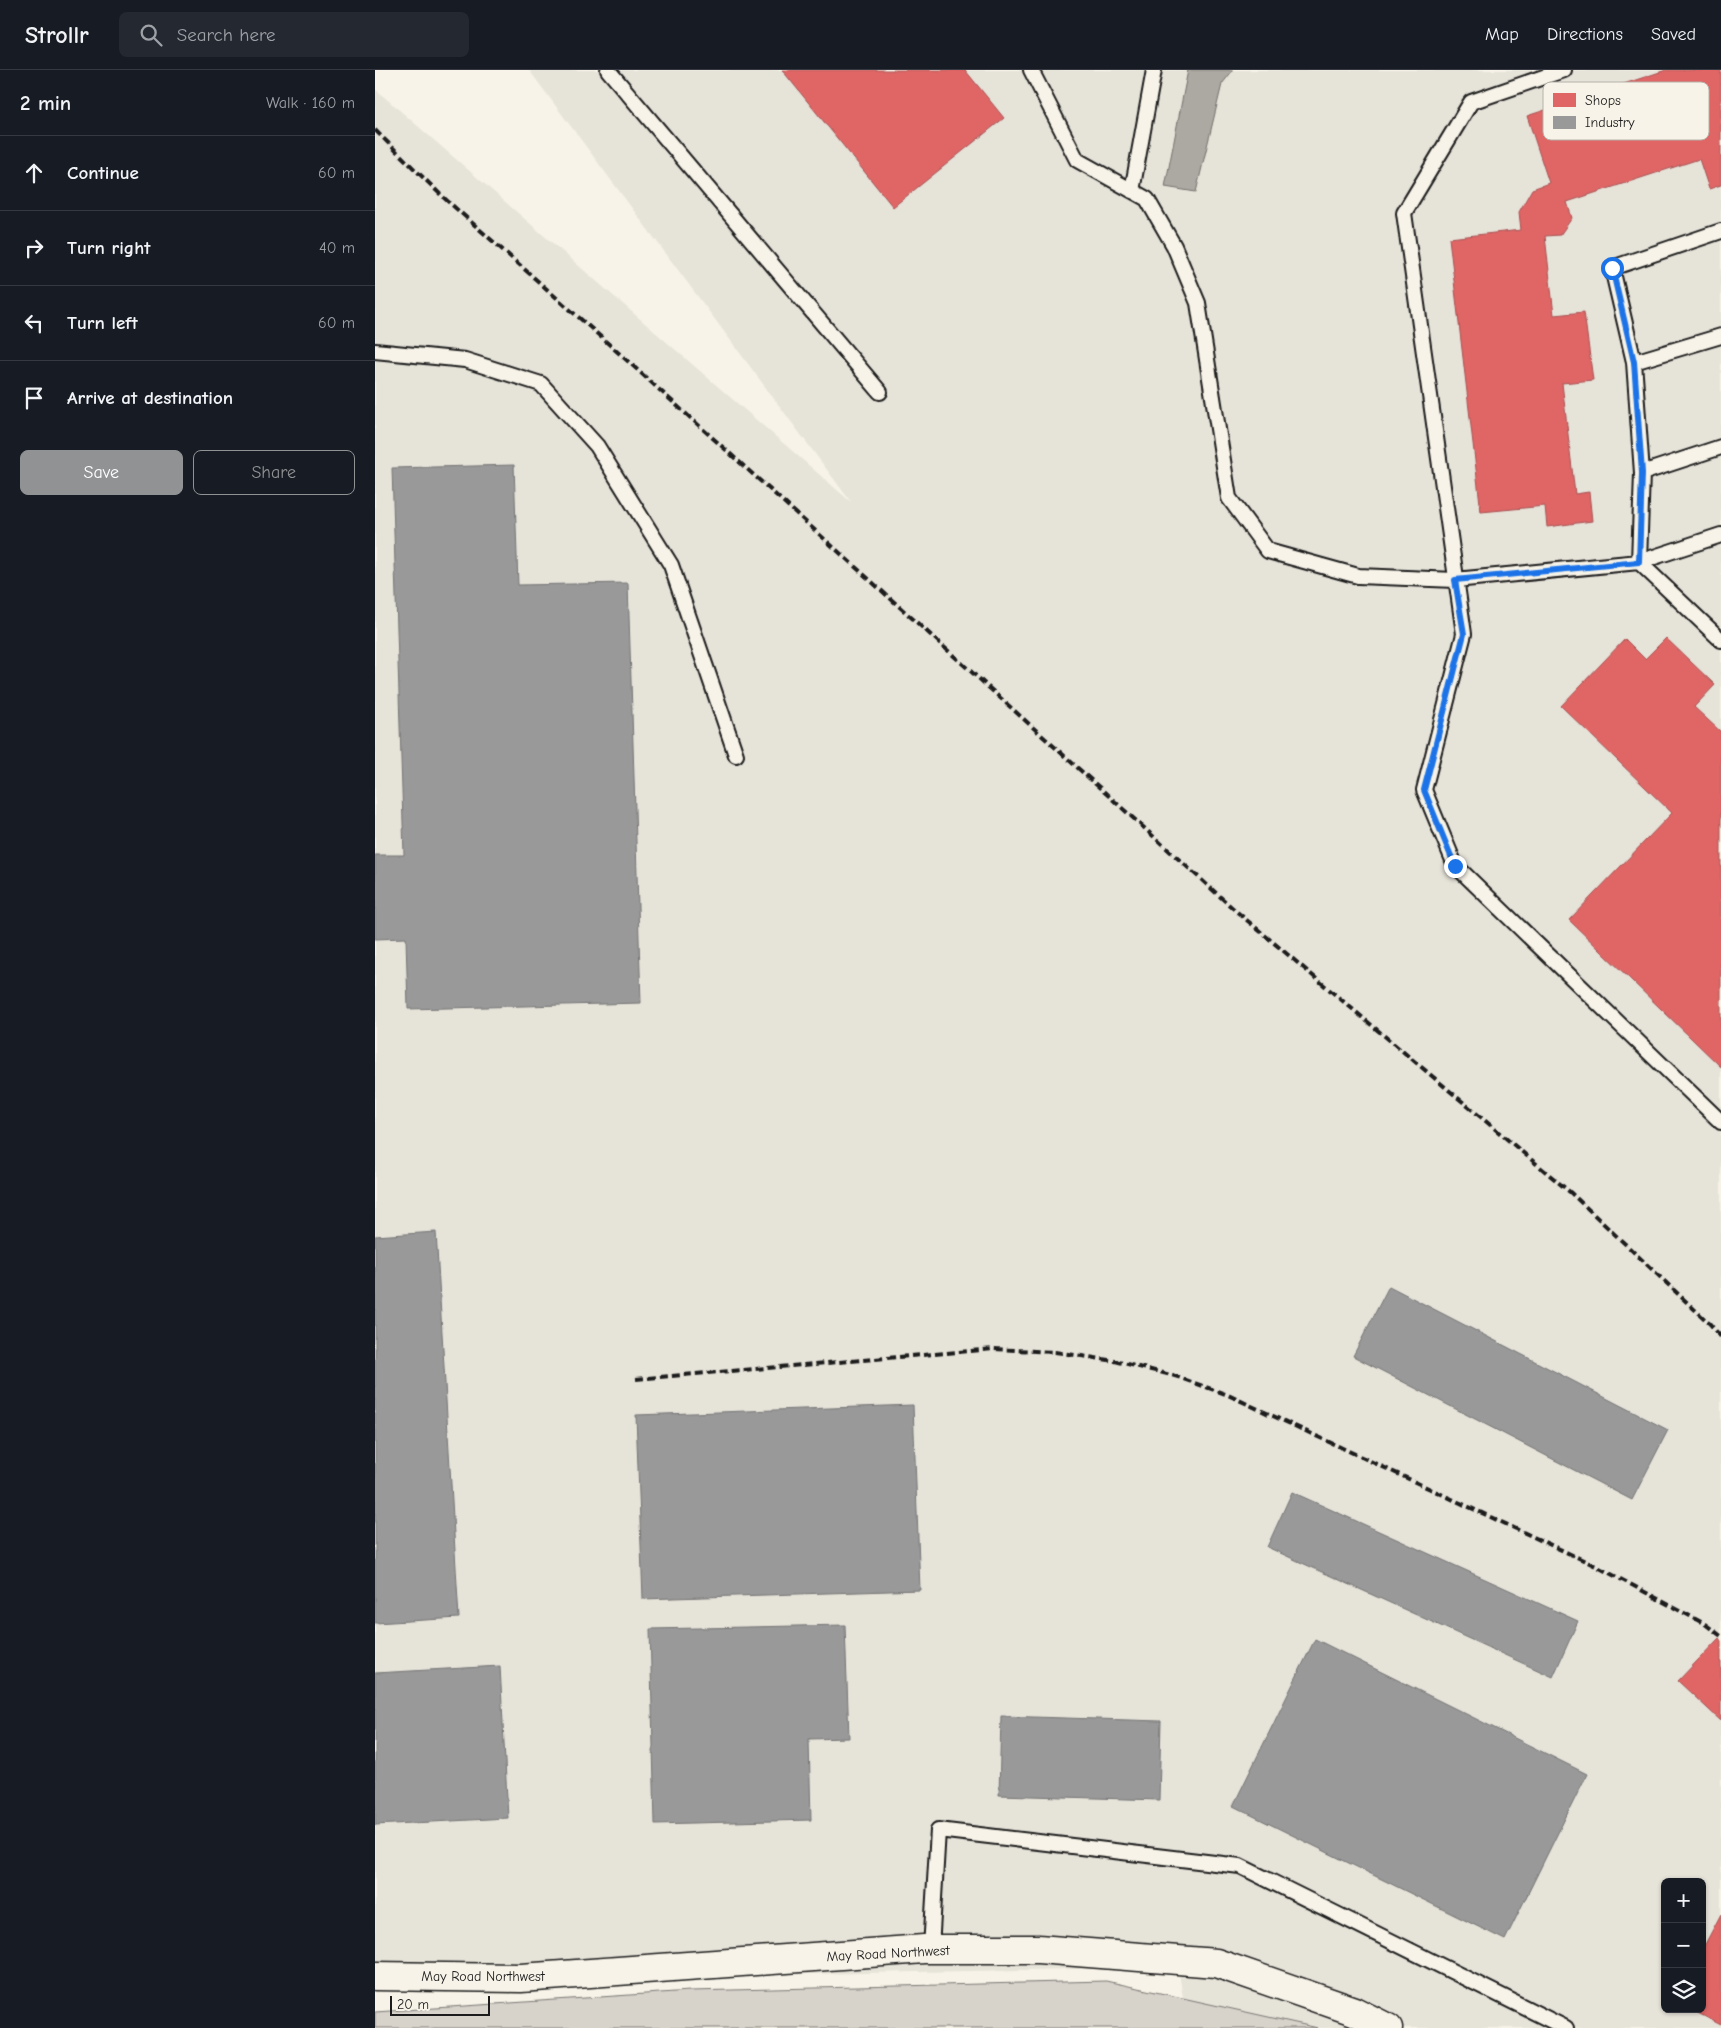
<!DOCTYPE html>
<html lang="en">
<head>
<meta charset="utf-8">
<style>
	body { margin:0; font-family:"Comic Neue",sans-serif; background:#242831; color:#f1f3f6 }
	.controls { position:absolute; right:15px; bottom:15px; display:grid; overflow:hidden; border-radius:8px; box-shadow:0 1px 4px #0004 }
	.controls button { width:45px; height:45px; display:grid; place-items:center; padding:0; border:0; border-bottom:1px solid #363941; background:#171b24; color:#f1f3f6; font:25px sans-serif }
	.scale { position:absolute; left:15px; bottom:12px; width:100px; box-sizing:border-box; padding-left:5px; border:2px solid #1c1c1c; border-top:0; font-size:14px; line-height:18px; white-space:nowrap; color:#1c1c1c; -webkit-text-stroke:4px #f7f3e8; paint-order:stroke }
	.stop { position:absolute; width:15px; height:15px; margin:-11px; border:4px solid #1a73e8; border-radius:50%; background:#fff }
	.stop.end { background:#1a73e8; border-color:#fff; box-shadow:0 1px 5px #0008 }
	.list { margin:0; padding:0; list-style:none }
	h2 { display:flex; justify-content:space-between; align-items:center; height:65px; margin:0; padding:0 20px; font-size:21px }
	h2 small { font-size:16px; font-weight:400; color:#9ea1a6 }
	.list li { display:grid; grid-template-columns:32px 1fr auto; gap:15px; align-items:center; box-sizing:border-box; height:75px; padding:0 20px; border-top:1px solid #363941 }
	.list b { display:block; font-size:19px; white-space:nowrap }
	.list em { font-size:16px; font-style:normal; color:#9ea1a6 }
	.actions { display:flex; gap:10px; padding:15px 20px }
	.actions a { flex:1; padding:11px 0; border:1px solid #919294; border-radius:8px; text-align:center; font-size:18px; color:#919294 }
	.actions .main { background:#919294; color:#fff }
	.icon { flex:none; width:28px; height:28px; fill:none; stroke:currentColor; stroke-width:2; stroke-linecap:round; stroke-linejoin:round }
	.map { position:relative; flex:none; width:1346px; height:1958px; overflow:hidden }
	header { display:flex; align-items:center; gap:30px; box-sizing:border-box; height:70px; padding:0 25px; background:#171b24; border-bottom:1px solid #363941 }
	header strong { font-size:24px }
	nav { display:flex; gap:28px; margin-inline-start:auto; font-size:18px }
	.search { width:350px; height:45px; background:#242831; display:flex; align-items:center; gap:12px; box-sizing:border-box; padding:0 18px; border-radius:8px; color:#9ea1a6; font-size:19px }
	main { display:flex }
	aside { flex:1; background:#171b24 }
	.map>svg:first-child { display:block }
</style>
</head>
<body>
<header>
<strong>Strollr</strong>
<div class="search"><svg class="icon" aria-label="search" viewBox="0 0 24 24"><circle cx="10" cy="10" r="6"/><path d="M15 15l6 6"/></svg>Search here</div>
<nav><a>Map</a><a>Directions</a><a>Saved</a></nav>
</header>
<main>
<aside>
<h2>2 min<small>Walk · 160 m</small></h2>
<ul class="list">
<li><svg class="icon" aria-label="ahead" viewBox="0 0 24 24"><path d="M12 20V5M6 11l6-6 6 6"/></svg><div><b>Continue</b></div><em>60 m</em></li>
<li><svg class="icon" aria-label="right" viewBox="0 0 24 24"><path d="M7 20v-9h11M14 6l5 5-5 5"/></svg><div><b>Turn right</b></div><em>40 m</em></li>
<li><svg class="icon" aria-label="left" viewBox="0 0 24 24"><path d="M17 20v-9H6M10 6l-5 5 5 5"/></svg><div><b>Turn left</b></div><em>60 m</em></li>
<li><svg class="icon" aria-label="arrive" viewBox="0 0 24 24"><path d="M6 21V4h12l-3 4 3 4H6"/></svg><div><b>Arrive at destination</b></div></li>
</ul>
<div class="actions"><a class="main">Save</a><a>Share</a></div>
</aside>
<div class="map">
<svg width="1346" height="1958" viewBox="0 0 1346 1958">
	<rect width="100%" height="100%" fill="#f7f3e8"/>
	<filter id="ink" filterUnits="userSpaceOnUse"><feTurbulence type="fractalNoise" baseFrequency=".02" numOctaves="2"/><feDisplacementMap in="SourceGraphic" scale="10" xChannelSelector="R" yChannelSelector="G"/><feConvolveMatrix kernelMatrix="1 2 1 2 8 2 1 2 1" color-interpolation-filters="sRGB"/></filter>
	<g filter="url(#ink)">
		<path fill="#e6e3d9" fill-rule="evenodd" d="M154,0H1346V1958H813L803,1897L169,1909L0,1907V19L476,432ZM1290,1812H1327V1939H1290Z"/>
		<path fill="#d7d3cb" stroke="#7a7874" d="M731,1911L943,1958H0V1942L315,1921Z"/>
		<path fill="#aca9a2" stroke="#72716c" d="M813,0H858L847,14L821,122L790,117Z"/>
		<path fill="#e06666" stroke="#a55050" d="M407,0H590L629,48L518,137Z
			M1291,0H1346V115L1334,119L1324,89L1192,132L1197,148L1185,165L1170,166L1179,245L1209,242L1218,310L1187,313L1200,424L1214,422L1217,451L1172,457L1170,436L1106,442L1074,168L1146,160L1144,142L1157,119L1174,113L1152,46Z
			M1291,568L1340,615L1319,637L1346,662V997L1194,850L1297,743L1186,636L1250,569L1270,589Z
			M1344,1568L1346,1571V1651L1303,1611Z
			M1346,1844V1955L1315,1939H1327V1880Z"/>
		<path fill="#999" stroke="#747474" d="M139,395L143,515L253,513L266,933L33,939L31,868L0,869V785H29L17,398Z
			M61,1162L84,1548L0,1553V1166Z
			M1014,1216L1293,1360L1257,1430L978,1286Z
			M538,1335L545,1520L268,1529L261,1345Z
			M917,1422L1203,1551L1178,1607L892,1477Z
			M470,1555L474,1668L434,1669L436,1750L280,1754L275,1559Z
			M940,1569L1212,1704L1130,1870L858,1736Z
			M125,1596L133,1748L0,1755V1603Z
			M626,1646L786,1651L784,1730L624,1725Z"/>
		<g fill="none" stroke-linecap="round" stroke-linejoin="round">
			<g stroke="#1c1c1c" stroke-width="18">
				<path id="service" d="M233,0L505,322
					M656,0L702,90L772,129L799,176L823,233L854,428L893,481L983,506L1080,510L1264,492L1346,465
					M1189,0L1096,32L1029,143L1089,564L1049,720L1080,795L1346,1052
					M757,121L779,0
					M1346,161L1237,198L1259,292L1267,403L1264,492L1346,570
					M0,281L90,290L166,314L222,376L296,495L361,685
					M1259,292L1346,266
					M1267,403L1346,377
					M556,1879L563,1760L865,1796L1191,1958"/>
			</g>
			<g stroke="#1c1c1c" stroke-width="31">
				<path id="minor" d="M0,1906L146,1908L549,1879H663L841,1893L979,1941L1013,1958"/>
			</g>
			<use href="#service" stroke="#f7f3e8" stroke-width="14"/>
			<use href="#minor" stroke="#f7f3e8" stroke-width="28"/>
			<path stroke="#1c1c1c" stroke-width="4" stroke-dasharray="8 4" stroke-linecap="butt" d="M0,60L68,127L236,276L861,841L1196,1123L1335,1254L1346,1267
				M261,1309L619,1279L680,1282L740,1291L800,1306L853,1325L1221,1496L1330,1554L1346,1566"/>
		</g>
	</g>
	<g fill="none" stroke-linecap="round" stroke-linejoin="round" filter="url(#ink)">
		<path stroke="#1a73e8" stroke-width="6" d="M1080,796L1049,720L1089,564L1080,510L1264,492L1267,403L1259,292L1237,198"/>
	</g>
	<g text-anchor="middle" stroke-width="5" stroke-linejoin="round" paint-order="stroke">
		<g font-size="14" fill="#1c1c1c" stroke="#f7f3e8">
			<text transform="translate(513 1883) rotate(-3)" y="5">May Road Northwest</text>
			<text x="108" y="1911">May Road Northwest</text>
		</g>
	</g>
	<rect x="1168" y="12" width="166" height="58" rx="8" fill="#f7f3e8" stroke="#b5b2ab" stroke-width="1"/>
	<rect x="1178" y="23" width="23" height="14" fill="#e06666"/>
	<rect x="1178" y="46" width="23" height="13" fill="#999"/>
	<g font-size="14" fill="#1c1c1c">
		<text x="1210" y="35">Shops</text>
		<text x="1210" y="57">Industry</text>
	</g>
</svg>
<div class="controls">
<button>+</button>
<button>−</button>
<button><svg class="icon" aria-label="layers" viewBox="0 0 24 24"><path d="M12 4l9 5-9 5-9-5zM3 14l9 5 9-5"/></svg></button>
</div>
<div class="scale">20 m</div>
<div class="stop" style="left:1237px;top:198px"></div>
<div class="stop end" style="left:1080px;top:796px"></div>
</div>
</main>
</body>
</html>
